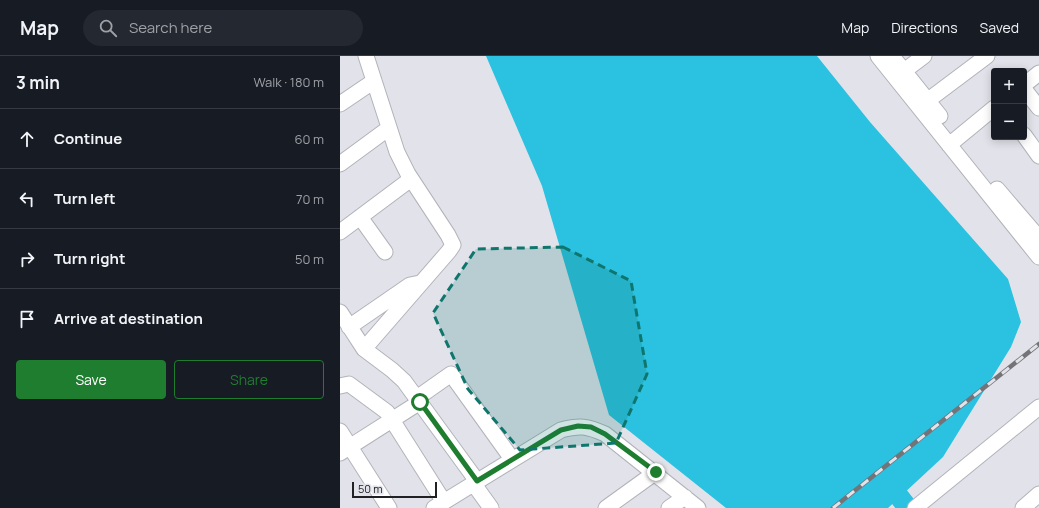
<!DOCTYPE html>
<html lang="en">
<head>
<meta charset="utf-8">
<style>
	body { margin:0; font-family:Manrope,sans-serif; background:#242831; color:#f1f3f6 }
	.controls { position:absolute; right:12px; top:12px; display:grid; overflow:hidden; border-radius:4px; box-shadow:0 2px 10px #0003 }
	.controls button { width:36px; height:36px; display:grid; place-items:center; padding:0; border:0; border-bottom:1px solid #363941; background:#171b24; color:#f1f3f6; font:20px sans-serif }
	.scale { position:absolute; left:12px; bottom:10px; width:85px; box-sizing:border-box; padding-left:4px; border:2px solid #212123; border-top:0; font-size:11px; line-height:14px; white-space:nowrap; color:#212123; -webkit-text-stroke:3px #e2e3ea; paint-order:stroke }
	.stop { position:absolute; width:12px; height:12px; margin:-9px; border:3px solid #1e7d2e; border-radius:50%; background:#fff }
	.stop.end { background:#1e7d2e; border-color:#fff; box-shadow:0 1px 4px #0008 }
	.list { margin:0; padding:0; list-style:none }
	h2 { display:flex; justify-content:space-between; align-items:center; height:52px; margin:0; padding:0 16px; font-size:17px }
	h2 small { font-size:13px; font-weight:400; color:#9ea1a6 }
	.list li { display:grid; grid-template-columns:26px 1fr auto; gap:12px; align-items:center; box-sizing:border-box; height:60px; padding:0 16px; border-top:1px solid #363941 }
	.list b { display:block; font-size:15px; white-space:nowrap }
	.list em { font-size:13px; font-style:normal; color:#9ea1a6 }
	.actions { display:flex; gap:8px; padding:12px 16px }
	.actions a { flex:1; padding:9px 0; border:1px solid #1e7d2e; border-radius:4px; text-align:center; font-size:14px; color:#1e7d2e }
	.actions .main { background:#1e7d2e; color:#fff }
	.icon { flex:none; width:22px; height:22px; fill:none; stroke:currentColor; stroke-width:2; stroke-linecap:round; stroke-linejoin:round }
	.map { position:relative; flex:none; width:699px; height:452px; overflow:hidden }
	header { display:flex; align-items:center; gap:24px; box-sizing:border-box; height:56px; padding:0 20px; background:#171b24; border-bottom:1px solid #363941 }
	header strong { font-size:19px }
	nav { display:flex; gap:22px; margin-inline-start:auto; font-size:14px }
	.search { width:280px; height:36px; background:#242831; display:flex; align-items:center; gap:10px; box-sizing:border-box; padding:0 14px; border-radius:22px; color:#9ea1a6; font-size:15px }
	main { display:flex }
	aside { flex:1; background:#171b24 }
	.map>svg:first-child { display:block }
</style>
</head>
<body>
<header>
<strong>Map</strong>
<div class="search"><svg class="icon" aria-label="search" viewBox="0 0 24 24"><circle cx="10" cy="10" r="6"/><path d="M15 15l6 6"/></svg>Search here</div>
<nav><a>Map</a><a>Directions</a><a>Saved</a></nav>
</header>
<main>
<aside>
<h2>3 min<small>Walk · 180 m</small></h2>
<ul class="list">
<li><svg class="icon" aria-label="ahead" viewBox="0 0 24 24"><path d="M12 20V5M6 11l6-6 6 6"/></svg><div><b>Continue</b></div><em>60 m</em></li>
<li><svg class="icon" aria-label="left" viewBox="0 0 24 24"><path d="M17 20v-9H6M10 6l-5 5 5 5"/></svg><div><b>Turn left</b></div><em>70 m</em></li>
<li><svg class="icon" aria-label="right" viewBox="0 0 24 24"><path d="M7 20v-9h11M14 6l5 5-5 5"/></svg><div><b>Turn right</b></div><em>50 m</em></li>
<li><svg class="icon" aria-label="arrive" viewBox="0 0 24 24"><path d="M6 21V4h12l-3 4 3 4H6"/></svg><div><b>Arrive at destination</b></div></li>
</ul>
<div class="actions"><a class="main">Save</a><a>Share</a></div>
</aside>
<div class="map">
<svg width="699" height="452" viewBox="0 0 699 452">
	<rect width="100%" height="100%" fill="#e2e3ea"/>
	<path fill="#2bc1e0" d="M146,0H477L530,66L668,223L681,266L671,291L603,401L548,452H386L269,359L202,130Z"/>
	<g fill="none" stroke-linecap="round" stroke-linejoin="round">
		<path stroke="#2bc1e0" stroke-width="20" d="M543,420L568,452"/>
		<g stroke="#b2b3ba" stroke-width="17">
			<path id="minor" d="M538,0L699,201
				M552,0L600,60
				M564,15L584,0
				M684,29L699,17
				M684,33L699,52
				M587,45L647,0
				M0,48L34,25
				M684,79L699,100
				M609,89L654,52
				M0,108L49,72
				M657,133L699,182
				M20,161L45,196
				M0,176L71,123
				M0,256L24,293L52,314L64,325L137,425
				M9,271L70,229L80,227
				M24,293L109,195L113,189L108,179L68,118L57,96L26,0
				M0,330L9,328L47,356L104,446
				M77,342L111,318L172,403
				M0,375L49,452
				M0,397L80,346
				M133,427L151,452
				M94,452L221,374C240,369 247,370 265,378L358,452
				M266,452L316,416
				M329,452L345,441
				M575,452L699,351
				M683,452L699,438"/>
		</g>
		<use href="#minor" stroke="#fff" stroke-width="15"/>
		<g stroke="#747478" stroke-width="4.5">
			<path id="rail" d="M493,452L699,288"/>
		</g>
		<use href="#rail" stroke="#e2e3ea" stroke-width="3" stroke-dasharray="9" stroke-linecap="butt"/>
	</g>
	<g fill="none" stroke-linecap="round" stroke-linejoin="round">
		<path stroke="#1e7d2e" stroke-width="5" d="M80,346L137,425L221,374L238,370L251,371L265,378L316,416"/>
	</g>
	<path fill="#0f766e" fill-opacity="0.2" stroke="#0f766e" stroke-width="3" stroke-dasharray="8 5" stroke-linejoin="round" d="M223,191L291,225L307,318L276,387L180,394L128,333L93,257L136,193Z"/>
</svg>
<div class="controls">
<button>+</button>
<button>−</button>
</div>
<div class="scale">50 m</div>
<div class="stop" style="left:80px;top:346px"></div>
<div class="stop end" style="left:316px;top:416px"></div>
</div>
</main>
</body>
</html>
